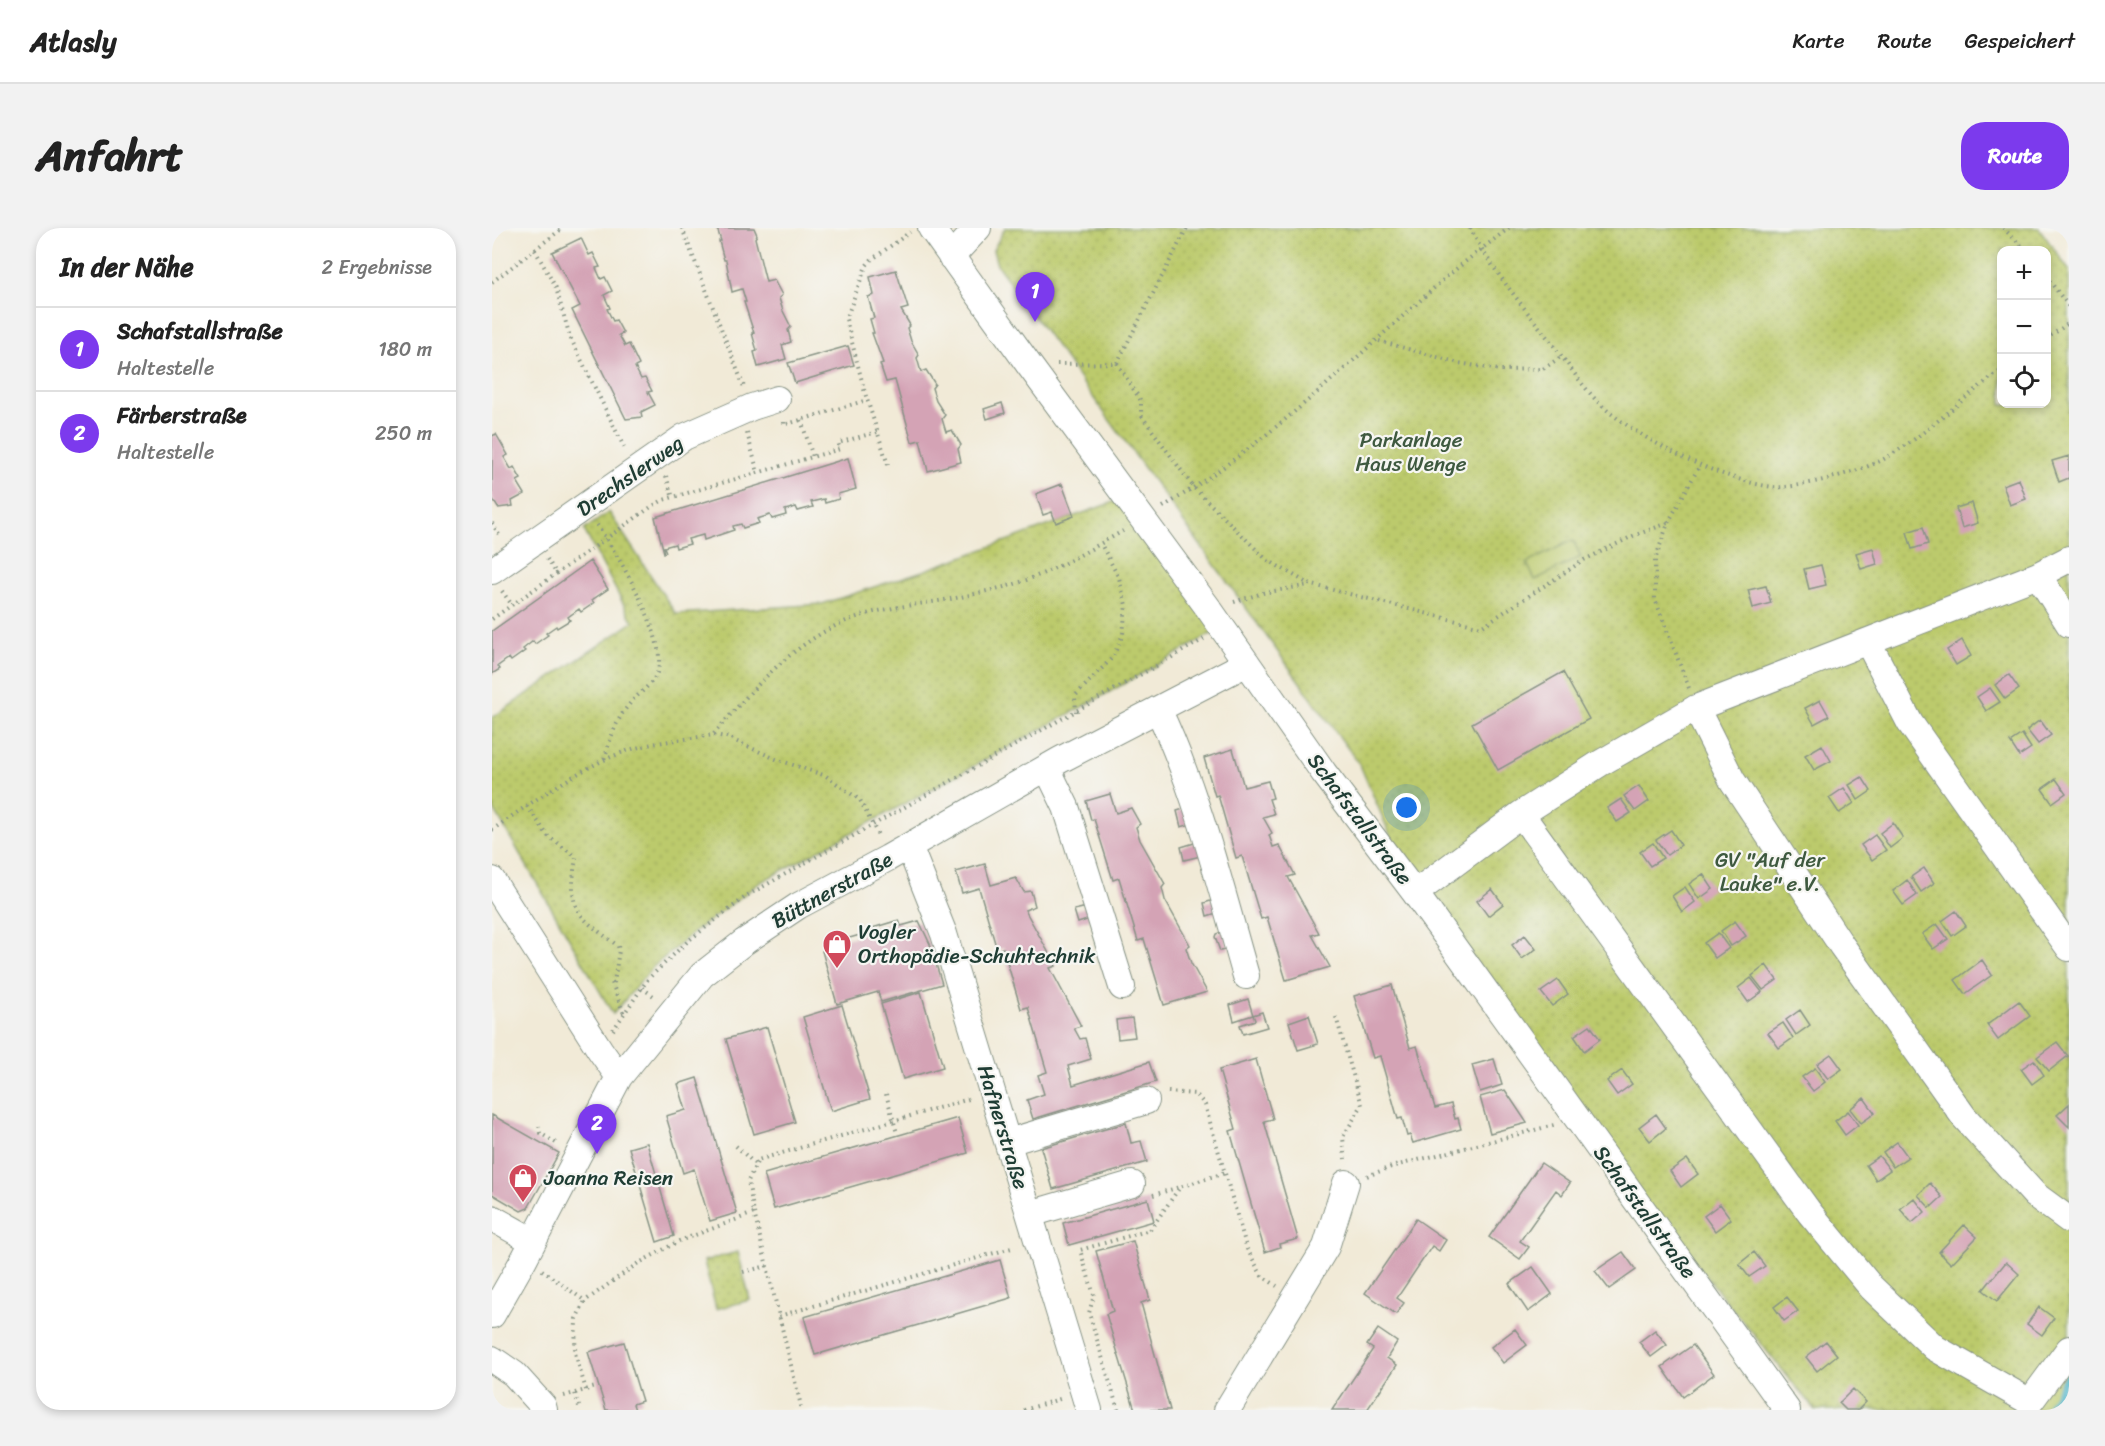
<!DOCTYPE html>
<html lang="de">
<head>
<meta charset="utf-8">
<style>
	body { margin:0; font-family:Sriracha,sans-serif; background:#f2f2f2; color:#222 }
	.controls { position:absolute; right:18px; top:18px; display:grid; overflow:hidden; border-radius:12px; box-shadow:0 3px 9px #0003 }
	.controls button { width:54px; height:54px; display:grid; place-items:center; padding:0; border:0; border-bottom:2px solid #e0e0e0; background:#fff; color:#222; font:30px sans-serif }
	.you { position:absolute; left:915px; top:580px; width:21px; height:21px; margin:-15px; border:4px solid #fff; border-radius:50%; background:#1a73e8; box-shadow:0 0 0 9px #1a73e833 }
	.badge { display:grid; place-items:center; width:39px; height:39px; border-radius:50%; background:#7c3aed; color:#fff; font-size:20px; font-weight:700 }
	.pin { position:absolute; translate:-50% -50px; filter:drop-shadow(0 2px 3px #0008) }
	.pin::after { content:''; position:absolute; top:32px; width:21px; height:18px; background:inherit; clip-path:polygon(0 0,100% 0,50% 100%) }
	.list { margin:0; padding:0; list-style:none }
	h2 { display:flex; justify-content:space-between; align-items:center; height:78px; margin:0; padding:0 24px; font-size:26px }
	h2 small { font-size:20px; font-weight:400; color:#767676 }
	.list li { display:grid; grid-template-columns:39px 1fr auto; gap:18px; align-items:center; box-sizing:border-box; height:84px; padding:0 24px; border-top:2px solid #e0e0e0 }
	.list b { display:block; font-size:22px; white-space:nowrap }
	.list p { margin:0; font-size:20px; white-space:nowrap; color:#767676 }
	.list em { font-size:20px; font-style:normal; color:#767676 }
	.icon { flex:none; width:33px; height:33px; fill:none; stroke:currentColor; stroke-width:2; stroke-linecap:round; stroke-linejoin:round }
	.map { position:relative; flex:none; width:1577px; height:1182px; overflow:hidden; border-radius:24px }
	header { display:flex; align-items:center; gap:36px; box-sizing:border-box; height:84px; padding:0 30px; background:#fff; border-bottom:2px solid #e0e0e0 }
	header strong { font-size:28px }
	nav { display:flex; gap:33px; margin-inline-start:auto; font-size:21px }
	.intro { display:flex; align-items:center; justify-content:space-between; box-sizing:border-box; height:144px; padding:0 36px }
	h1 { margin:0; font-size:42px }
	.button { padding:15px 27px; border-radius:24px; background:#7c3aed; color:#fff; font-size:21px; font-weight:700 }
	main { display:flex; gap:36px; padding:0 36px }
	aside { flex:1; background:#fff; border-radius:24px; box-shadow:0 3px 9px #0003 }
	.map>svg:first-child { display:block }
</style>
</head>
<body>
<header>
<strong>Atlasly</strong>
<nav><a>Karte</a><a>Route</a><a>Gespeichert</a></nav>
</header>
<div class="intro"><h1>Anfahrt</h1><a class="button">Route</a></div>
<main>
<aside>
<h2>In der Nähe<small>2 Ergebnisse</small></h2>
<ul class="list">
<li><span class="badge">1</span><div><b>Schafstallstraße</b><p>Haltestelle</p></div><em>180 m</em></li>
<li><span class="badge">2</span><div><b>Färberstraße</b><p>Haltestelle</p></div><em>250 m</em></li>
</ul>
</aside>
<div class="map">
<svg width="1577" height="1182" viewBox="0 0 1577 1182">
	<defs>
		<pattern id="park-dots" width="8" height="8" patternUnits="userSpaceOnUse" patternTransform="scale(1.5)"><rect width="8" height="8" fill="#bcca6c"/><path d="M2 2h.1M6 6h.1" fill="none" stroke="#a1ae5e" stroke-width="1.8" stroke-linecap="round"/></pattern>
	</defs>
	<rect width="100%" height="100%" fill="#f6f6f2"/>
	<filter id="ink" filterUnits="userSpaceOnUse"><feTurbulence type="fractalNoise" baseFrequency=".0167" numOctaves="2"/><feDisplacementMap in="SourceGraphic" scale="12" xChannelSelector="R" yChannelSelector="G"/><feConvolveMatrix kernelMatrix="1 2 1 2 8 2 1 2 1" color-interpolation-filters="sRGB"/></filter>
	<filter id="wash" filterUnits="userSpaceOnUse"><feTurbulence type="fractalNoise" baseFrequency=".008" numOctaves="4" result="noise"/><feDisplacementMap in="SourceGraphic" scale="24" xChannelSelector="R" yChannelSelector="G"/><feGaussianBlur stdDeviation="1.35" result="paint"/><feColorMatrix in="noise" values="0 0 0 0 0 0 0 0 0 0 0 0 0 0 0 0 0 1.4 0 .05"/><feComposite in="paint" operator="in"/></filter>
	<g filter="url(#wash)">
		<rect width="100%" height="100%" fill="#f1ead7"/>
		<path fill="url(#park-dots)" stroke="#6e8450" stroke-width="1.5" fill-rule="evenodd" d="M513,0H1547L1577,42V1137L1554,1182H1323L1086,891L923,665L868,537L505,37L501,22ZM1510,22H1554V176H1510Z
			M630,271L730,400L612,467L269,654L202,704L161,739L121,786L0,578V490L141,394L92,302L117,284L184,386L330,376L431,343Z
			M246,1024L258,1072L224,1081L212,1033Z"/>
		<path fill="#bcca6c" stroke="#6e8450" stroke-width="1.5" d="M1081,312L1089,329L1043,352L1035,335Z"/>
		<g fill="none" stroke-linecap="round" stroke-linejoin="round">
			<path stroke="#4ab2c9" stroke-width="7" d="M1556,1182L1577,1145"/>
		</g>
		<g id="blocks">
			<path fill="#d4a3b5" d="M225,0H262L265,7L263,10L274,54L282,52L290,67L287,70L291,83L299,99L296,102L299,114L290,117L294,131L266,139L262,124L265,123L260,105H262L252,74H254L250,61L240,64L234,32H232L227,13H229Z
				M89,10L97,27L101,25L108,39L104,40L109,51L113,49L120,63L112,67L118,80L115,81L121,93L124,92L131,105L127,107L133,118L137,116L147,137L143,139L149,151L153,150L160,163L156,164L163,177L149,184L150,189L134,191L80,82L88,78L60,24Z
				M404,42L416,80L409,82L418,97L415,100L419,113L427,127L425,130L429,144L434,142L443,156L440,160L444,173L453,187L450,191L454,204L460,202L469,217L466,221L469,234L436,243L428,212L420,214L403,152L394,154L388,136L391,135L380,105H382L378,91L382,90L376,69L382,67L378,49Z
				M356,118L362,137L303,155L296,135Z
				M510,175L513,185L495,191L492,181Z
				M4,206L16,227L12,229L19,241L22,239L29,251L25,253L33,266L20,273L21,278L6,280L0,270V208Z
				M1577,228V250L1567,254L1560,233Z
				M356,230L364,261L346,266L347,271L333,275L332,271L319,274L321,279L306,283L304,279L293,282L294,287L280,291L278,287L265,291L267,295L251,300L249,296L241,298L242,302L212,312L211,307L196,311L198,316L184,320L183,316L172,319L174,324L172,325L163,289Z
				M1527,251L1534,271L1518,277L1511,257Z
				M570,256L582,288L564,295L560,284L551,287L544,266Z
				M1480,275L1486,295L1470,300L1464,280Z
				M1431,299L1436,316L1420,321L1415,304Z
				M1381,320L1385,336L1369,341L1364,325Z
				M98,333L116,361L100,372L102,375L89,384L87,381L76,389L78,392L65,400L64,398L54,405L56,407L43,416L41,413L31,421L33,423L19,433L17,430L6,438L8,441L0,446V403Z
				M1329,337L1334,357L1317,361L1312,341Z
				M1274,358L1279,375L1261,380L1256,362Z
				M1470,412L1479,428L1464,437L1455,422Z
				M1071,444L1097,491L1006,542L980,495Z
				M1517,447L1527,461L1513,471L1503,457Z
				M1498,460L1508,474L1494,483L1485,469Z
				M1328,472L1337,488L1322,496L1313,480Z
				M1548,492L1559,507L1546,516L1535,502Z
				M1530,506L1539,520L1527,528L1518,514Z
				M1330,517L1339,533L1322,542L1313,527Z
				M741,521L752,559L776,553L781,570L777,571L782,586L771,589L780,605L777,607L781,619L787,617L803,647L796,649L827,705L820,707L838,739L794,752L775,689L769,691L750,628L744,630L726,567L723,568L712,530Z
				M1370,549L1379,563L1366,572L1357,557Z
				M1564,551L1574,565L1560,575L1550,561Z
				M1147,558L1157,573L1143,583L1132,568Z
				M1352,560L1362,575L1347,585L1337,570Z
				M618,566L624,585L639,580L648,596L644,599L648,612L673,656L670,660L673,672L698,717L694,720L699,735L715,764L672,777L652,711L646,713L627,650L621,652L602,591L599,592L594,573Z
				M1129,571L1139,585L1125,594L1115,580Z
				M695,580L699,596L689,599L685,583Z
				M1401,595L1411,610L1398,620L1388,605Z
				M1179,602L1189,617L1175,627L1164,612Z
				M1383,607L1394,622L1380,632L1369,617Z
				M709,613L713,627L692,632L689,619Z
				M1161,615L1171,630L1158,638L1148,624Z
				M493,636L499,657L524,650L532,664L539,663L543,678L533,682L564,738L558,740L589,798L582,800L588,811L593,810L599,831L576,838L581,857L657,834L664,854L541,891L535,872L552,866L546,847L555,844L536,779L529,781L511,720L505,722L487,660L470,665L464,644Z
				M1432,640L1442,655L1429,664L1419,649Z
				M1211,646L1221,661L1207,671L1197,656Z
				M1415,652L1425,667L1411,677L1401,663Z
				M1193,659L1203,674L1190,684L1180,668Z
				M1000,661L1011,676L996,688L985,673Z
				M725,671L728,684L715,688L712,675Z
				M595,679L598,691L586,695L582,682Z
				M1464,683L1474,698L1460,708L1450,693Z
				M407,692L409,698L427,693L438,716L450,756L389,774L386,764L345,776L330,723L342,719L340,715L368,707L367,704Z
				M1243,693L1254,708L1239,718L1229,703Z
				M1445,696L1456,711L1441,721L1430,706Z
				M732,703L737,721L728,723L723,709L724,706Z
				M1226,705L1237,720L1223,730L1212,715Z
				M1033,707L1044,721L1030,731L1020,717Z
				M1490,732L1500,747L1473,766L1463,752Z
				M1274,737L1285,752L1271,762L1260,748Z
				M1259,750L1270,764L1256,774L1246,760Z
				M1066,752L1076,766L1060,778L1049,764Z
				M900,757L918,820L925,818L943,880L959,876L963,891L966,890L969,901L921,915L918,907L915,908L910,890L906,891L888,828L881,830L862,768Z
				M429,764L451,839L411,851L389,776Z
				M756,771L761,787L742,793L738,777Z
				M1527,773L1538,788L1506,812L1495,797Z
				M350,777L378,871L339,883L311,789Z
				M1308,782L1318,797L1304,807L1294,792Z
				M770,784L775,799L751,806L748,797L763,792L761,787Z
				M817,787L826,816L806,822L797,794Z
				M640,790L643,809L626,811L624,792Z
				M1291,795L1301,810L1287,820L1276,805Z
				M1098,797L1108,811L1092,823L1082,808Z
				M275,799L303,894L262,906L234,811Z
				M1565,814L1576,828L1557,843L1545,829Z
				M1339,826L1350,841L1336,851L1325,836Z
				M764,831L781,891L772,893L806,1011L787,1016L788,1019L773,1024L738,903L744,901L727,842Z
				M1002,831L1010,857L988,864L980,837Z
				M1542,832L1552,847L1540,856L1529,841Z
				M1323,840L1333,854L1321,863L1310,849Z
				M1130,842L1140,856L1125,867L1115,853Z
				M205,850L245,985L218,993L202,941L191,945L174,888L194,882L186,856Z
				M1013,862L1035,895L998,905L988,869Z
				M1372,870L1383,885L1369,895L1358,881Z
				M1577,876V899L1565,887Z
				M1356,883L1366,897L1353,907L1343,893Z
				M1164,886L1174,900L1158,913L1147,899Z
				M0,887L67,925L36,980L29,983L0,966Z
				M466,890L476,925L282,981L272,946Z
				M634,895L639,915L649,913L655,934L561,961L549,920Z
				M1405,914L1416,929L1401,939L1391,924Z
				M155,915L182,1008L165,1014L137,920Z
				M1387,928L1398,942L1384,952L1374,937Z
				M1195,931L1206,946L1189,959L1178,943Z
				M1049,935L1078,955L1070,967L1064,962L1028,1013L1037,1019L1028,1031L997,1009Z
				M1438,955L1450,969L1438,980L1426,967Z
				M1422,970L1433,984L1420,995L1408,981Z
				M656,971L662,993L577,1017L571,995Z
				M1228,976L1239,991L1223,1003L1212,988Z
				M924,991L954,1012L947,1023L940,1018L905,1070L912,1075L904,1086L873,1065Z
				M1472,997L1485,1009L1459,1036L1447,1024Z
				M641,1013L658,1072L649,1075L678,1182H643L614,1086L621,1083L604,1023Z
				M1131,1024L1144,1042L1117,1061L1103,1043Z
				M1262,1024L1273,1038L1257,1049L1247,1036Z
				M508,1032L519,1070L323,1127L312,1089Z
				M1514,1034L1527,1046L1505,1073L1491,1062Z
				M1041,1039L1060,1066L1036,1084L1017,1056Z
				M1295,1069L1306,1083L1292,1093L1282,1079Z
				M1547,1079L1562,1090L1550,1107L1535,1096Z
				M886,1101L905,1114L895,1130L905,1137L875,1182H840L881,1121L875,1117Z
				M1023,1101L1035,1117L1011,1135L999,1119Z
				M1163,1102L1175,1117L1159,1129L1147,1114Z
				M1334,1113L1345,1127L1325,1143L1314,1129Z
				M132,1114L150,1173L141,1176L143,1182H114L96,1124Z
				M1201,1117L1222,1146L1191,1169L1170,1139Z
				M1361,1161L1374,1174L1366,1182H1354L1347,1175Z"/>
		</g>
	</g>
	<g filter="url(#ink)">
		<use href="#blocks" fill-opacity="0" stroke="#889486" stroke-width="1.5"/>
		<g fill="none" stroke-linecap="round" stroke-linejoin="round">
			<g stroke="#889486" stroke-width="28">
				<path id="minor" d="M439,0L537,137L717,381L832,545L923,665L1295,1182
					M459,29L486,0
					M0,343L192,209L260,179L285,171
					M1546,347L1577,396
					M1376,414L1418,495L1577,720
					M1204,480L1240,552L1350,718L1472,889L1543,967L1577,992
					M666,481C706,566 728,658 754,748
					M555,540L574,579L630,759
					M1029,586L1317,984L1379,1059L1443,1120L1538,1174L1577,1121
					M417,618L452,706L597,1182
					M0,652L108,822L127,849
					M923,665L1029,586L1107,536L1204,480L1546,347L1577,331
					M516,914L654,873
					M538,986L640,956
					M0,990L41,1013
					M0,1087L32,1031L127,849L210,747L252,714L306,678L396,630L568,532L755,435
					M0,1131L22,1146L51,1178L52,1182
					M735,1182L834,1019L854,955"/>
			</g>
			<path stroke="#889486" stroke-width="4" stroke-dasharray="1.5 4.5" stroke-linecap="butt" d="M190,0L252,159
				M978,0C1000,43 1033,80 1062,118C1076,136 1090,158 1107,175C1145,211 1228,252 1281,259C1302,262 1370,243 1390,232C1434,208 1469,170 1510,142
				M1511,0L1534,22
				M43,22L64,60L78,109L134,223
				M1554,48L1577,79
				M0,54L71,0
				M1554,111L1577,95
				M887,113L967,135L1007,142L1051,141L1070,128
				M625,135L649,173V187L702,260L774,331L817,356L989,399L1092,332L1141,308L1176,295
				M565,136L625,135L695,0
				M309,192L321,229
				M292,194V197L375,172
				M255,205L266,245
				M396,237L373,165L354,91L374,38L379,32L418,4
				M174,248L181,270
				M671,279C772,218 855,138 942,60C965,39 991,20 1017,0
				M0,295L9,310
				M105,297C124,324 181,416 164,447C158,459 144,467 136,478C123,493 118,513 112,532
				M55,331L65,346
				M10,363L20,377
				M742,374L771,365L816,357
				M0,391L159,279L171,272L348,221L346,215L385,204
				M1197,460L1163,371V332L1176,295L1208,237
				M584,484L583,468L621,429L631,406L634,377L627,350L609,316
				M222,507L234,509L284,531L334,548L368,572L387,609
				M35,578L56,608L84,629C75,684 85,687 126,718L127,722L122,755
				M0,602C40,574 97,533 144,520C168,513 196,511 221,507C257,465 293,423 343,398C379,380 419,378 458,371C476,368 494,363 512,359C555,348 593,324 631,303
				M120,755L132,786
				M150,760L163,769
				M844,789L870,877L851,909L853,931
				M121,802L156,751L196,713L256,667L712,411
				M676,864L704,866L713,877L755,1021L770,1048L785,1058
				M394,866L405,905
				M47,898L48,905L67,917
				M244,918L263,936
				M875,948L899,939L1062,897
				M661,967L733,945
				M262,985L310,1182
				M50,1042L93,1073
				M251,1044L275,1038
				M287,1088L523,1019
				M94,1162L83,1125L84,1091L93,1073L145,1036L187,1013L262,985L256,953L266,932L477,871
				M83,1165L107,1158
				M72,1168L83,1165L88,1182
				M532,1182L571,1170
				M626,1182L597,1085L602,1067L588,1022L658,1002L688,959"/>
			<use href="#minor" stroke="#fff" stroke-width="26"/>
		</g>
	</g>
	<defs>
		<g id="shop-pin" transform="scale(1.5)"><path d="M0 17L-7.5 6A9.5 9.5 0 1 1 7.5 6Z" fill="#d1495b" stroke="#f6f6f2"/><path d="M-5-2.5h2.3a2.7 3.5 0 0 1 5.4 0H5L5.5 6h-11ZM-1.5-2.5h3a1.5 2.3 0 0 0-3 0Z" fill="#fff"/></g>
	</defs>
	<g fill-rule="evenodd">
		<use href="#shop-pin" x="345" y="716"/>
		<use href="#shop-pin" x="31" y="950"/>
	</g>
	<g text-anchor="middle" stroke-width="4.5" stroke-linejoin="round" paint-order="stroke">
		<g font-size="21" fill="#3e593f" stroke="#f6f6f2">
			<text x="919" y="219">Parkanlage<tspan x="919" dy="24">Haus Wenge</tspan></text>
			<text x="1278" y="639">GV "Auf der<tspan x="1278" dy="24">Lauke" e.V.</tspan></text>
		</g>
		<g font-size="21" fill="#1f3d34" stroke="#f6f6f2">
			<text transform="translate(138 248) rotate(-35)" y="7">Drechslerweg</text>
			<text transform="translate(868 591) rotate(53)" y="7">Schafstallstraße</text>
			<text transform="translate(340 662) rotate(-29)" y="7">Büttnerstraße</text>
			<text transform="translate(511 899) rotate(73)" y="7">Hafnerstraße</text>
			<text transform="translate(1153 984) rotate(54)" y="7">Schafstallstraße</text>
		</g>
		<g font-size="21" fill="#1f3d34" stroke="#f6f6f2" text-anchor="start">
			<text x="366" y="711">Vogler<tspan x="366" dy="24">Orthopädie-Schuhtechnik</tspan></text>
			<text x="52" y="957">Joanna Reisen</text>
		</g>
	</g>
</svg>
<div class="controls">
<button>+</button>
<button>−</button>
<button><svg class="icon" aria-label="locate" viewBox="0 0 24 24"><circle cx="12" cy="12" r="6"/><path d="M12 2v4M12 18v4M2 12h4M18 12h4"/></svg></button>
</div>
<div class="you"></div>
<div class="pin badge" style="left:543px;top:94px">1</div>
<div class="pin badge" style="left:105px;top:926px">2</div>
</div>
</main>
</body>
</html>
